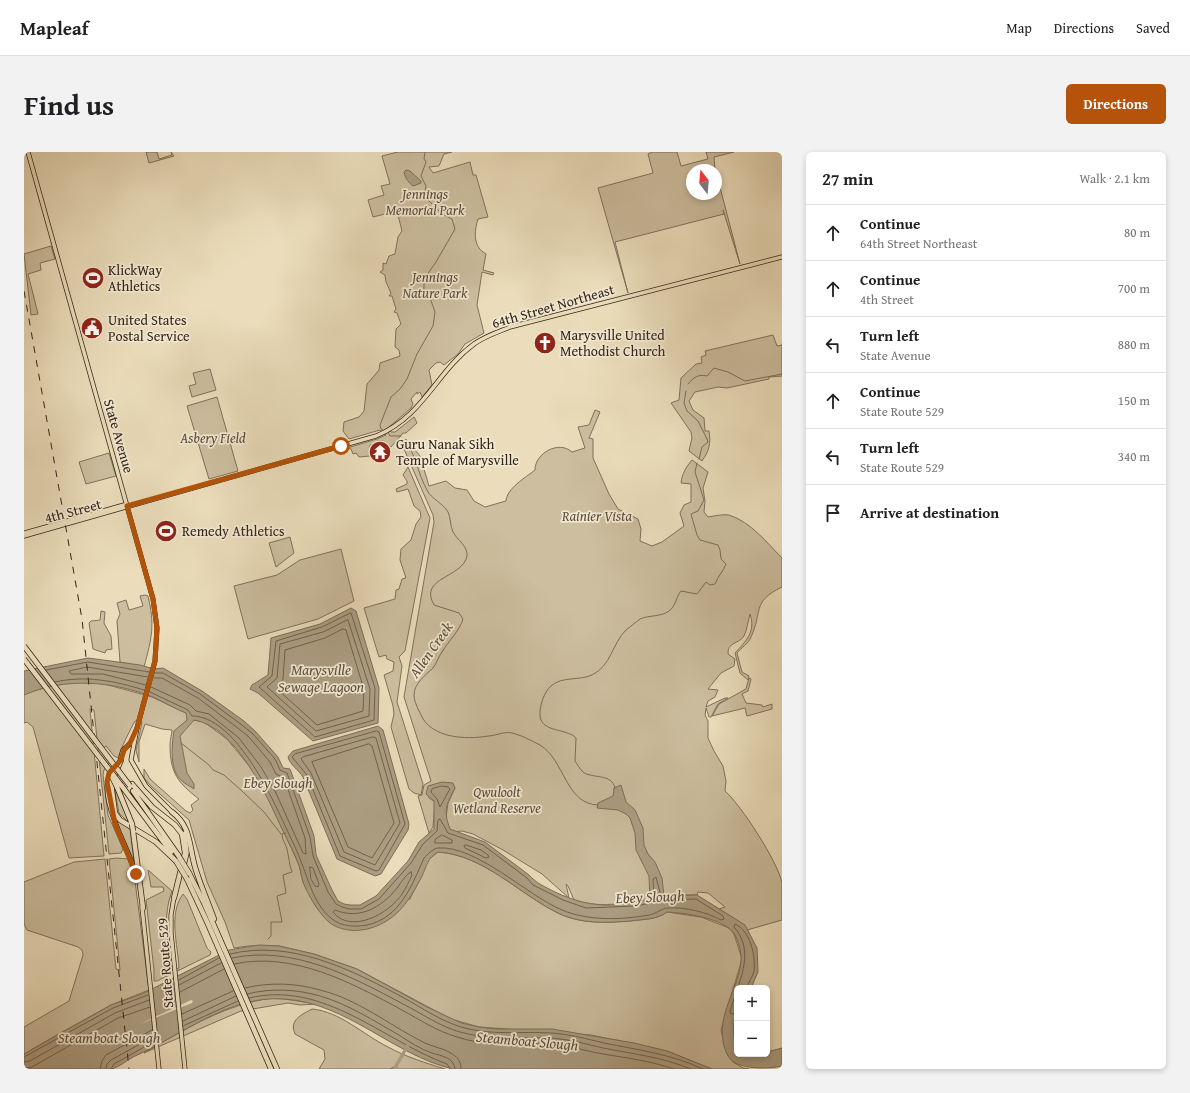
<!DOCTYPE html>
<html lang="en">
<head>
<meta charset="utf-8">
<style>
	body { margin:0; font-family:"Gentium Book Plus",serif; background:#f2f2f2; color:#202124 }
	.controls { position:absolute; right:12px; bottom:12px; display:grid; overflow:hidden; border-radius:6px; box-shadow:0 2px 6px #0003 }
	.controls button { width:36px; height:36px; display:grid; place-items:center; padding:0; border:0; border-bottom:1px solid #e0e0e0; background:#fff; color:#202124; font:20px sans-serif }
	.compass { position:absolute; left:662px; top:12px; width:36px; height:36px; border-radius:50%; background:#fff; box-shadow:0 2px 6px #0003; rotate:344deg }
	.stop { position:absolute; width:12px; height:12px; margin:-9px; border:3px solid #b45309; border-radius:50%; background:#fff }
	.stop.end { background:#b45309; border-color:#fff; box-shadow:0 1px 4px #0008 }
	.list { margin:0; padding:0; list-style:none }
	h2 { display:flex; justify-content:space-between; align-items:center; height:52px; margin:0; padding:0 16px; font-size:17px }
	h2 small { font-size:13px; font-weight:400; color:#757577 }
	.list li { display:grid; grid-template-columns:26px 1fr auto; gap:12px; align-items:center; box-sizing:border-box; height:56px; padding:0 16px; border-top:1px solid #e0e0e0 }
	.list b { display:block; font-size:15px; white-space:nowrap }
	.list p { margin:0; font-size:13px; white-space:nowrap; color:#757577 }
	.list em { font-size:13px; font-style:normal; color:#757577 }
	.icon { flex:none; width:22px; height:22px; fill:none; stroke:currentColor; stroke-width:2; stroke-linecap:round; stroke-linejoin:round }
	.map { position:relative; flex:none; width:758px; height:917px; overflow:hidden; border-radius:6px }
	header { display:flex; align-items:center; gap:24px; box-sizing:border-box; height:56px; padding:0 20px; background:#fff; border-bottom:1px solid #e0e0e0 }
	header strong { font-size:19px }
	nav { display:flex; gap:22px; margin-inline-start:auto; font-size:14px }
	.intro { display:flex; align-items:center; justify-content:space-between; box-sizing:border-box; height:96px; padding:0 24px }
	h1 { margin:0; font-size:28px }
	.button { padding:10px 18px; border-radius:6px; background:#b45309; color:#fff; font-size:14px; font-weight:700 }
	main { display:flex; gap:24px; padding:0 24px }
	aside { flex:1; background:#fff; border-radius:6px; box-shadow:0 2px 6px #0003 }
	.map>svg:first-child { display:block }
</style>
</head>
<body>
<header>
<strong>Mapleaf</strong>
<nav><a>Map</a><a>Directions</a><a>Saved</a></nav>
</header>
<div class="intro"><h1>Find us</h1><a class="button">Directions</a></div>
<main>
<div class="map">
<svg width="758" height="917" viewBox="0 0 758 917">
	<rect width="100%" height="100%" fill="#ebddbb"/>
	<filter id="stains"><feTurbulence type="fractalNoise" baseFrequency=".005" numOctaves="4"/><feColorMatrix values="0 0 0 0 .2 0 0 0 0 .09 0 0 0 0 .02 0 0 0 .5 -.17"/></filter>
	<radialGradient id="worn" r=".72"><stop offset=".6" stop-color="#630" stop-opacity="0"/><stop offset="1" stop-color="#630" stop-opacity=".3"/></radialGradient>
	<path fill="#ccbe9f" stroke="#80715b" d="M122,0H133L135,7L148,3L147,0L150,4L125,11Z
		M374,0H428L420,2L415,14L405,15L409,21L446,10L449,23H452L464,65L454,67C450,80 449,95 462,102L459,118L470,121L469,123L458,120L453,153L460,181L441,192L434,202L420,213L416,210L412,211L405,218L408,233L398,245L396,240L393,242V240L387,247L389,252L387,256L364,276L367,280H371L390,265L393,271L382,281H379L367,295L359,289H353L354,291L346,293V304L335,305L332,301L329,302L327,297L323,296L353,287L362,283L356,278L325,287L319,279L320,270L335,265L340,259L343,232L355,218L356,211L376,204L375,198L371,195L372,177L377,172L373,161L370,160L372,157L368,144H365L367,141L362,130L361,123L356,120L359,118V111L362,112L365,104L371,102L374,85L378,79L373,59L349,65L344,48L360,43L357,34L366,32L358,4Z
		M628,0H653L657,14L684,7L682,0H710L690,5L691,18H668V42H692V20L716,112L699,58L700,62L591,90L604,141L574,36L629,21L624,2Z
		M27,94L31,107L16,111L17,118L4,122L14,162L7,163L0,102Z
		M749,183L753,194L758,193V224L745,225V227L703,236L694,235L671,240L665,249L669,258L680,266L681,279H685C687,292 685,299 678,309L665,299L668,286L667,280L647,251L655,248L657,226L672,212L678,211L677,205L682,203L681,199Z
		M186,217L192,238L168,245L165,234L172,232L169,221Z
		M193,245L214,319L185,327L163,254Z
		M571,258L576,260L565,286L569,287V306L585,342L594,357L614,367L617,377L616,389L628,394L638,390L660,374L656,361L660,353L667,350V332L657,331C658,322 662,315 668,308L684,320L679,336L681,349L680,360L684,365C690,364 699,362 705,363C727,370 743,391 758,406V435C727,450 739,460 727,485C725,491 717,496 713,501L718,520L725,524L724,528L716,521L711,501C722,489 732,480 726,462C724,469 723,478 720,484C715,492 703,490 704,502L711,507L710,514L697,521L684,537L694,538L691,545L684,549L682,555L701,546H704L694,552L687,565H685L682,556L681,563L684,569V586L690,599L699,614L702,629L701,639C717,653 754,710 758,731C758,743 758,756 758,768L723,778L695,757L701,755L684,741L674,740L673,743C661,743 650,743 639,745C609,749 580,758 550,748L544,734L542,732L545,746L518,722L479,698L449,682L438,679L428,680L421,674L424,651L431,636L428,632L404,640L405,646L411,650L409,675L405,681L394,644L398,643L400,633L407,629L380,545L410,370L409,363L380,297L381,289L382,287L396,304L405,334L422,329L431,336L443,338L450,349L461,355L482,349C483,336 501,326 511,318C511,301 535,288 548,300L561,296L554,275L565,273Z
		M85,301L92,324L62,332L55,310Z
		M384,315L406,366L381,499L375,505L378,514L373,550L399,632L397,643L390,641L385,637L367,575L370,562L369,554L360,523L369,519L370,510L363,507L362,503L355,505L340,456L371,447L372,438L375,437L378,427L382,426L376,408L377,397L387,388L392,372L397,365L396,359L390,354L384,337L373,340L372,337L383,332V329L379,323Z
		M266,385L270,401L252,415L245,391Z
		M317,397L330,449L294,467L224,487L210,434L253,423L276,408Z
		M121,443L124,444C131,473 128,485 120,515L96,510L93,469L96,462L93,451L102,448L105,458L119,454L116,444Z
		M77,459L81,460L80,471L87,484L88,497L82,498L81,501L69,497L65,471L67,469L76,468Z
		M725,526L727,527L724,539L718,542L722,551L738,553L739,555L748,552V557L723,564L721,556L688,564L695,552L722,537Z
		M45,530L77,531L128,545L162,561L170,568L180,570L203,587L230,620L243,643L275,713L279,730L293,756L305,770L386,747L403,709L414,700C460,703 495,742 534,761C556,772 582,771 606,769C620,767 632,768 643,760L677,765L705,776L710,782L718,807L697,878L703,902L709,910L719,916L725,917H688L643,899L567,883L455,875L427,867L333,817L290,802L255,794H224L210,796L201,770L183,730L165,668L127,634L120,626V617L126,627L162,659L166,661L169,658L167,653L175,647C154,631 146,621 146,593C146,587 148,582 148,578L138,577L121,572L115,590V610L112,598L118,570L111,569C106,578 97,596 94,606L90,604L82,594L77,598L86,610L80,618L79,623L84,663L99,697L97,701L85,702L70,558L66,557L80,704L45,706L9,575L3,570L0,571V541Z
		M90,634L92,636L104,667L103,669L95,661Z
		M92,668L106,677L110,709Z
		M93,706L104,707L111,729L125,838L87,853L31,884L7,898L0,908V875L45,849L59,803L58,798L54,795L3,778L0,772V730L50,710L81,707L92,817L96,818L85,707Z
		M124,718L148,739C138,766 144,791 148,818L155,816C154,793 144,762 159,742L163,747L183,796L187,800L186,803L133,829H130V818L122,748L140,739L139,735H127Z
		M248,846L261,847L293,852L276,853L264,851L217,859L120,901C160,878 201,852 248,846Z
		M288,857C317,860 338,882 364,895C382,905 402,911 421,917H295L301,907L300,898L271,882C265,868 277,863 288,857Z"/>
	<path fill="#ac9e83" stroke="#7c6d58" d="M382,18L386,19L397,29V31L389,34C385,31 381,26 380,20Z
		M327,456L332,459L355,536L354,571L289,589L234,541L226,537L228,533L244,523L247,486L296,472Z
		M64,506L116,513L130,517L139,516L178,539L220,569L231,579L254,605L259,616L266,617L290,684L292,703L308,738L314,749L320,752L326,753H336L352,744L384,709L395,690L410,677V649L402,642L404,634L418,630L429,631L431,636C422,653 419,658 426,677L461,690L505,723C512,731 521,735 531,740C565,756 590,756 626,747L625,724L612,698L611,681L606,666L602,662L594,658L573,656L574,651L589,644L590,636L597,633L602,650L611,658L619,676L620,693L624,702L631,710L638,726L640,744L673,743L721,773L733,796L734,820L727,836H713V863L709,868L710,885L713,902H743V900L758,896V914C743,917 725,917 711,911C705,907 702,901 700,894C692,862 714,839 717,809C718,801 714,789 711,783C702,766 660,761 643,760C632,768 620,767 606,769C582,771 557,772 534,761C495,742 460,703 414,700C403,706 403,714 398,724C388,744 376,764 355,773C340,780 320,781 306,771C295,762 284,743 279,730C277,725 277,718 275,713C270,701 264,689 258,677C242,642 212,575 170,568L156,584L163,621L170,632V637C166,634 161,632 157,628C145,617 148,593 150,579L163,568L162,561C151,557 140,550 129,545C87,529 42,525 0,543V519Z
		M354,574L359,578L385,672L384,678L357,722L351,724L313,707L279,625C275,618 266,613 264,605L269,599Z
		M235,793L255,794L290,802L333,817L401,854L437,871L455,875L473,877H528L610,891L643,899L688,917H429C369,903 324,851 260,847C204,843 157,884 109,905C102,909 95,915 88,917C81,917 71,917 64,917C42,917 21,917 0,917V902L87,853L118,842L205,798Z"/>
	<path fill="#ebddbb" d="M167,848L169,849L168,851L116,872Z"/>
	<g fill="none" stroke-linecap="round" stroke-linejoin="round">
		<path stroke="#70614d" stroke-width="1" d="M327,461L351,536L350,568L291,585L235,535L248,524L252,489L298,475Z
			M324,468L346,537L345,564L292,579L243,535L253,526L256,492L299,480Z
			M319,477L322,478L340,538L339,559L293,573L253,537L259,527L261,498L301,486Z
			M22,518L64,510L125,520
			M31,530C62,523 91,529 120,538
			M122,533L79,522H47L45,519L63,515L124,525
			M127,535L166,553L172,559L185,562L215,586L237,615L251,639L279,701L282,702L281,686L260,626L252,622L246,610L225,585L215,577L174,546L138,526H129
			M126,540L164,558L168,564C211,564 248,645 263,678C268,689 274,700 278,712C285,730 291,754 308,767C318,775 332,775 343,773C376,766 388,733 400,706C404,702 408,697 414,696C452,693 504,744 538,758C564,769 597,768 625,763C632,762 638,756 644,756C662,755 682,760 697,768L700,767L699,764L672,747L638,748L632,725L629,727L630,747L627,751L611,754L562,756L539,748L509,733L503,726L459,693L424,681L416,667L414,668L413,679L399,692L387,711L355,747L337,757H325L318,755L312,752L304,740L289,704L286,685L263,621L256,618L251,607L229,582L218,573L176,542L139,521H131
			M353,579L355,580L381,672L355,718L352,719L316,704L283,623L268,605L271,602Z
			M349,585L352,586L376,671L351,713L320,700L287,621L277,607L279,605Z
			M345,592L348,594L370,671L348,706L324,695L288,610Z
			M418,634L424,635L426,637L416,655L413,647L407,640L408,637Z
			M418,683L428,688V691H411V688Z
			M442,693L457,698L464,703L465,705L462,706L441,696L440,694Z
			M286,715L289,716L295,732L294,735L291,734L287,727Z
			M387,720L388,723C385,729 382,736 378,742C366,761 327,783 309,760L311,758C335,768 357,756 373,736C377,731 381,723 387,720Z
			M206,802C267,787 328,818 380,846C398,856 417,869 437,875C467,884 496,879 527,881C545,882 563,887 580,891C614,898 647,902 679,917
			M208,806C268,793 327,824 379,852C397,861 415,874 436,880C465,888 495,885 526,886C544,887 562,892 579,896C609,902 638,905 667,917
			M210,812C269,799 328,831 378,858C396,868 413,879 433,885C463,895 494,891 526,892C544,893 561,899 579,902C603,906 627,909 650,917
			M155,828L195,806
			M155,833L197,811
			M221,836C246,830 271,831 296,838C333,847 364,872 397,889C407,895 422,896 431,904C435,907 437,912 437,917
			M156,840L200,817
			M223,842C247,836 272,837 296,844C324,852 350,869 375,883C386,890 396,897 408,901C417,904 430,905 431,917
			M225,846C300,828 358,888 423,912L426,917
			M713,861L707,862L706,860C713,832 733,801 710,775L711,772C726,778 732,804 730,819C729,825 724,830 723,836
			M158,862L209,839
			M159,869L212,844
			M159,874L214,849
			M0,905L89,856L124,843
			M0,910L6,909L91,861L125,848
			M0,916L8,915L94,866L126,855
			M76,917L78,909L82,903L128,878
			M82,917L83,912L87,908L129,885
			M87,917L90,912L129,890"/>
		<path stroke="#7c6d58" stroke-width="1" d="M664,232C670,225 674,222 683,224L690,216L704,220L721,229L758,222
			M662,239L660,251L663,259L674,269L683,287L684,290L678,295L675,307
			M361,279L357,277L356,273L367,245L376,237L383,227L393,202L409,174L411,160L406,146L400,137V127L412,110L431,77L428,67L418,62L400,44L402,34L397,24L402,10L400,7L401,0
			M364,280L366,284H377
			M381,288C392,303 394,322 403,338C407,347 419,351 424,360C427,366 426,374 429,380C433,388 444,394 443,404C439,426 394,425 410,453L435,461L439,467C435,480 425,488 418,500C414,505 413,511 409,516C402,523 390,531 390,543C390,549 394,557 397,563C407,586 442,588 464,584C471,584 481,579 488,581C497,583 508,589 516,593C541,608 541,652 574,653
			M157,591L185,613L189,618L200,623L218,639L240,660L257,682
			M591,636C588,621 568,627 559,620C556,617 553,612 551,609L552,586C543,576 518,581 516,564C515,555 520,540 527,534C538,524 555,529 568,523C587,514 588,492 602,478C606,475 612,470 616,467C625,463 637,465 645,459C652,454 652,445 657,439L673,442L682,430L686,433L691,432C694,424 699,420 702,412L697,407L696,398L694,393L676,388L673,383L667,362L674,359L680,348L671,320L673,311
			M244,787L247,784V770H258L253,744L262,741L259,723L268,720C265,712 265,705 263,697C262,692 258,688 258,682L261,681
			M366,917L372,914"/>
		<path stroke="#ac9e83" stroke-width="3.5" d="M373,917L372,914L384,893"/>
		<g stroke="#332417" stroke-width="5">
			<path id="major" d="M4,0L129,447L133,476L131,509L113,576L107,608L122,634L149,661
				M0,381L100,353L103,354
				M0,384L352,284C400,264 412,220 450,192C461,184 474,180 486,175L758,105
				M96,609L99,598L107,591L113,576
				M91,613C66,640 108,699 114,729
				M160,714L163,701L161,681
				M150,745L147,763V781L161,917
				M118,755L135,917"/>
		</g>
		<g stroke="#332417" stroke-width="6">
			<path id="highway" d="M97,608L87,631L91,661L96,668L132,690L152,709
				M108,632L128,655L151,673L158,682L161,701L150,746
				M97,633L147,700
				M93,635L108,672
				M109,639L154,703
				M148,660C167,674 165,694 171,715C176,732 184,750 190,767
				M109,679L119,756
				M165,721L180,751L253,917
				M163,727L184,772L247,917"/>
		</g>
		<use href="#major" stroke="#ebddbb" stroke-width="3.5"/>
		<use href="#highway" stroke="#ebddbb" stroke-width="4.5"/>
		<path stroke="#332417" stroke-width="1" stroke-dasharray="7 7" stroke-linecap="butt" d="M0,139L58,467L105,917"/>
		<g stroke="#332417" stroke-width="6" stroke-linecap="butt">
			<path id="highway-bridge" d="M0,494L106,634
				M0,507L97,633
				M88,625L93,635
				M108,672L109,679
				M154,703L165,721
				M152,709L163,727"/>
		</g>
		<use href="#highway-bridge" stroke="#ebddbb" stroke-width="4.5"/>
	</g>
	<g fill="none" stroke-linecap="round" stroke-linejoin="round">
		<path stroke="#b45309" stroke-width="5" d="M112,722L91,672L83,630L85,621L97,608L100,598L106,591L113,576L131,509L133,476L129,447L103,354L317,294"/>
	</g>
	<defs>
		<g id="stadium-disc" transform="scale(1.15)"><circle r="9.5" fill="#8f2418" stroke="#f2e9d3"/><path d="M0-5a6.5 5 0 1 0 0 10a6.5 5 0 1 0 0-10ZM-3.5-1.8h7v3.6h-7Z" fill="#fff"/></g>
		<g id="civic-disc" transform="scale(1.15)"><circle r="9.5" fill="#8f2418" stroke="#f2e9d3"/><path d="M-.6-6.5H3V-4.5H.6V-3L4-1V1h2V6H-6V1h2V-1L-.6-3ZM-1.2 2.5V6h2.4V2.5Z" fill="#fff"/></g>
		<g id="church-disc" transform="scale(1.15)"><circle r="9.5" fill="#8f2418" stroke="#f2e9d3"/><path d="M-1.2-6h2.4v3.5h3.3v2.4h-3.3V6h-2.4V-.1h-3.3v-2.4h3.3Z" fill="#fff"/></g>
		<g id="temple-disc" transform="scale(1.15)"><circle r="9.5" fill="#8f2418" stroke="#f2e9d3"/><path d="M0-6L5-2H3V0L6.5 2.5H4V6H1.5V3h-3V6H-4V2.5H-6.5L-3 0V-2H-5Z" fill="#fff"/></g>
	</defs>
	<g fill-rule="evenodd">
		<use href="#stadium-disc" x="69" y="126"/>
		<use href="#civic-disc" x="68" y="176"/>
		<use href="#church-disc" x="521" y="191"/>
		<use href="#temple-disc" x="356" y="300"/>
		<use href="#stadium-disc" x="142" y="379"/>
	</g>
	<g text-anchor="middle" stroke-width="3.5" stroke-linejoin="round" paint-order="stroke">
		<g font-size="14" font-style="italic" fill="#594a39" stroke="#f2e9d3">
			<text x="401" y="47">Jennings<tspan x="401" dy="16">Memorial Park</tspan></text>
			<text x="411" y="130">Jennings<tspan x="411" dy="16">Nature Park</tspan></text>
			<text x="189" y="291">Asbery Field</text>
			<text x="573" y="369">Rainier Vista</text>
			<text x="473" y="645">Qwuloolt<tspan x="473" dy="16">Wetland Reserve</tspan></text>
		</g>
		<g font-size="14" fill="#332417" stroke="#f2e9d3" text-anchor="start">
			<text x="84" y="123">KlickWay<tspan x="84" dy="16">Athletics</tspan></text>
			<text x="84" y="173">United States<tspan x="84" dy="16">Postal Service</tspan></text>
			<text x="536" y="188">Marysville United<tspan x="536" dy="16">Methodist Church</tspan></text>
			<text x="372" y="297">Guru Nanak Sikh<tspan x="372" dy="16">Temple of Marysville</tspan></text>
			<text x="158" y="384">Remedy Athletics</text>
		</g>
		<g font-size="14" fill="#332417" stroke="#f2e9d3">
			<text transform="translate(529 154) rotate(-16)" y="5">64th Street Northeast</text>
			<text transform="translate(95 284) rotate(74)" y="5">State Avenue</text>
			<text transform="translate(49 359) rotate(-15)" y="5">4th Street</text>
			<text transform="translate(141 811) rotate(-94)" y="5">State Route 529</text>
		</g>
		<g font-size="15" font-style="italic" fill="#5d4f3d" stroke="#f2e9d3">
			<text transform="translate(407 498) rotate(-55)" y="5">Allen Creek</text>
			<text x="297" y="523">Marysville<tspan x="297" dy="17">Sewage Lagoon</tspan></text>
			<text x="254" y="636">Ebey Slough</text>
			<text transform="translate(626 745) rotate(-2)" y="5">Ebey Slough</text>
			<text x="85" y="891">Steamboat Slough</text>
			<text transform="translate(503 889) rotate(5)" y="5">Steamboat Slough</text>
		</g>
	</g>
	<rect width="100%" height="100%" filter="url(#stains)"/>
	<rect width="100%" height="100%" fill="url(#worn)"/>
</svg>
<div class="controls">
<button>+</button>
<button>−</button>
</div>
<svg class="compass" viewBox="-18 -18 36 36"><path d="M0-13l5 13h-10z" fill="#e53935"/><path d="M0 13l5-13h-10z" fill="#757577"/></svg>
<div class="stop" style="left:317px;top:294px"></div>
<div class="stop end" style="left:112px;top:722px"></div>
</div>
<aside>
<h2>27 min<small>Walk · 2.1 km</small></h2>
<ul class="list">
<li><svg class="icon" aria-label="ahead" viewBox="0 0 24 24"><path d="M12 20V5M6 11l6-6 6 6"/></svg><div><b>Continue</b><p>64th Street Northeast</p></div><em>80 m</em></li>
<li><svg class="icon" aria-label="ahead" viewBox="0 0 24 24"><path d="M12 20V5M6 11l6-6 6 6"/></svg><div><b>Continue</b><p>4th Street</p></div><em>700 m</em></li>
<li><svg class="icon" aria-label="left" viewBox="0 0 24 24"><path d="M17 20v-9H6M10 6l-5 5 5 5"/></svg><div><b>Turn left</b><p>State Avenue</p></div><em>880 m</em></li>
<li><svg class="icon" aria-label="ahead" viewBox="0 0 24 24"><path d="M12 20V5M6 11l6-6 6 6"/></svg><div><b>Continue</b><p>State Route 529</p></div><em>150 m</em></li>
<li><svg class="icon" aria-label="left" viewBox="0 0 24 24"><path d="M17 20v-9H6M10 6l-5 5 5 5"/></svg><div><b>Turn left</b><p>State Route 529</p></div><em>340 m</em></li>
<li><svg class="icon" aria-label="arrive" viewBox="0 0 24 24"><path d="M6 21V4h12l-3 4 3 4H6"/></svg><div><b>Arrive at destination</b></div></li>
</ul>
</aside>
</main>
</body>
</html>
